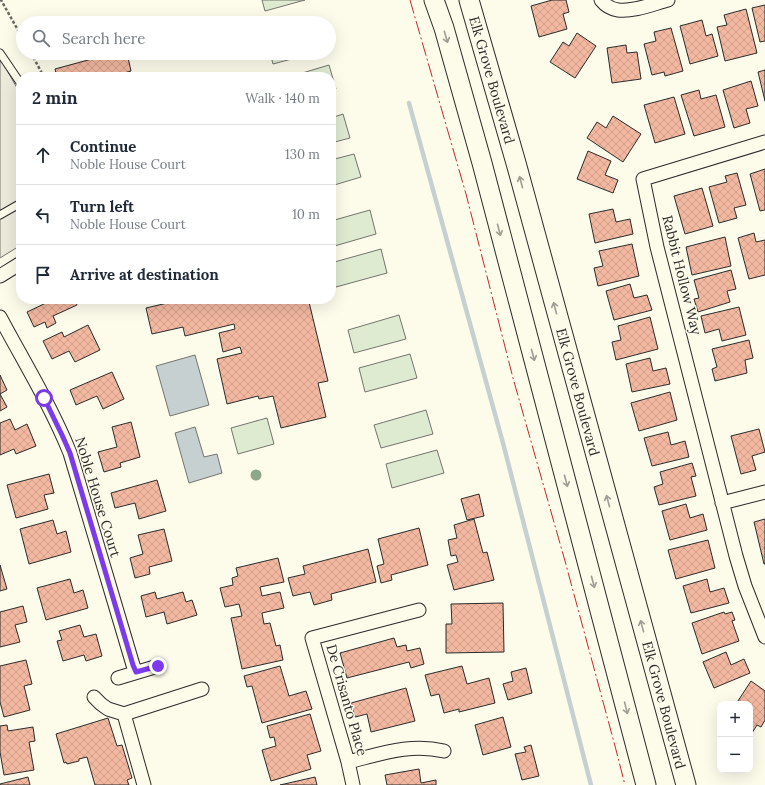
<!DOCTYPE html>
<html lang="en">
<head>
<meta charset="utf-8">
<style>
	body { margin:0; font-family:Lora,serif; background:#f2f2f3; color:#1f2937 }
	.controls { position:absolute; right:12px; bottom:12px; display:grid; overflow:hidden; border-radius:8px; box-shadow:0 4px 16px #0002 }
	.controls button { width:36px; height:36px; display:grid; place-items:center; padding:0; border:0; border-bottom:1px solid #e0e1e3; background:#fff; color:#1f2937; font:20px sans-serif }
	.stop { position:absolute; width:12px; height:12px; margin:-9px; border:3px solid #7c3aed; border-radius:50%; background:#fff }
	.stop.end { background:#7c3aed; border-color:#fff; box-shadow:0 1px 4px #0008 }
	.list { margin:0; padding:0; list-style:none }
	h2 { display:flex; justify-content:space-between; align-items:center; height:52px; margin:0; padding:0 16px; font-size:17px }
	h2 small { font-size:13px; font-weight:400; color:#747a83 }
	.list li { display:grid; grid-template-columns:26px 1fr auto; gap:12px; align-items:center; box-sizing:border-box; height:60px; padding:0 16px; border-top:1px solid #e0e1e3 }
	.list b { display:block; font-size:15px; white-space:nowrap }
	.list p { margin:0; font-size:13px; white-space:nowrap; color:#747a83 }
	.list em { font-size:13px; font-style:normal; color:#747a83 }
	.icon { flex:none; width:22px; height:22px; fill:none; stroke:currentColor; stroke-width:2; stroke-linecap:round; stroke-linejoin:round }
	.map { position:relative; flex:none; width:765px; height:785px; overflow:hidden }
	.search { position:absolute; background:#fff; box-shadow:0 4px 16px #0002; left:16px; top:16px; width:320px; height:44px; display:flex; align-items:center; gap:10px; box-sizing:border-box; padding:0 14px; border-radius:22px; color:#747a83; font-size:15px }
	.panel { position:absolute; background:#fff; box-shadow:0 4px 16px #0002; left:16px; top:72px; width:320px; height:232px; border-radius:16px }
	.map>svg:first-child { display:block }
</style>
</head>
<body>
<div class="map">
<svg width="765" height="785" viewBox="0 0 765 785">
	<defs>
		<pattern id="building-cross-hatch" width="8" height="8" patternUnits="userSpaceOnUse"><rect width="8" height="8" fill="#f2b8a0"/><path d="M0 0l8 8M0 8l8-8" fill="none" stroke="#d09e8a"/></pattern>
	</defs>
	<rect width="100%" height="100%" fill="#fdfbea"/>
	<path fill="#deebd1" stroke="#74746e" d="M262,0H305L265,11Z
		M270,53H314L273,64Z
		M329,65L336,89L331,91V77H289Z
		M343,114L350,138L331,143V118Z
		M354,154L361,177L331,186V160Z
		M370,210L376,234L331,247V221Z
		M381,249L387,273L336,287L331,270V263Z
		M399,315L406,339L354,353L348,330Z
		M410,354L417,378L365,392L359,368Z
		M426,410L433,434L381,448L374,425Z
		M267,418L274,444L238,454L231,428Z
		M437,450L444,473L392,488L386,464Z"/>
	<path fill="#eceadb" stroke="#74746e" d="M0,58L21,95V245L0,258Z"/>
	<path fill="#c7d0d0" stroke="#74746e" d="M195,355L209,405L170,416L156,366Z
		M195,427L204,457L217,454L222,473L189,483L175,433Z"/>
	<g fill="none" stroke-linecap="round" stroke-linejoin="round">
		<path stroke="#c7d0d0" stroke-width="4.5" d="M409,103L503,443L591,785"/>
	</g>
	<path fill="url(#building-cross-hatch)" stroke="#2b2b2b" d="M552,0H566L569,12L563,14L567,29L539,37L531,6Z
		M765,5V41L760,42L752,8Z
		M746,9L757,53L725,61L717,27L727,25L724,15Z
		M702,20L706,36L712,34L718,56L690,64L680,26Z
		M671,28L683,71L665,76L664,72L652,75L644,44L656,41L654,32Z
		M577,33L596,46L575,78L550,62L563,42L569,46Z
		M626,45L627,53L637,52L641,79L612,83L607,48Z
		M114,53H127L131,71L110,77H57L55,69Z
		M765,70V101L758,72Z
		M751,81L758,106L746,109L750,123L734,128L723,90Z
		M699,90L701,99L716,95L725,127L694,136L681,95Z
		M674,97L685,134L655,143L644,105Z
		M613,116L641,134L623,162L587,138L597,122L606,128Z
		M588,151L611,161L605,175L618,180L613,193L577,179Z
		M765,169V210L760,211L750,174Z
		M737,173L746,205L734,208L737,218L719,223L709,187L727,182L725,176Z
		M702,188L713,226L685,234L674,196Z
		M613,209L616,222L630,219L633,234L595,243L589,214Z
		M754,233L756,242L765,240V275L749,279L738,238Z
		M725,237L731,266L692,275L686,247Z
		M632,244L639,276L598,286L594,268L603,266L599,251Z
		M731,270L736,289L727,291L730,302L698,312L694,299L699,298L694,280Z
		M630,284L634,298L647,295L652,310L614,320L606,291Z
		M44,299H74L77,305L53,316L56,323L47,328L45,322L34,327L27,312L46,303Z
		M175,299H302L303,303L309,302L328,381L318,383L326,417L281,428L273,396L259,399L258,396L227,404L217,359L242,353L240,347L223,352L219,333L235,329L234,324L185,336L183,327L152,334L146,308L176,301Z
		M739,307L746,335L722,341L719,329L705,333L701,316Z
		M650,317L658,349L616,360L612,342L621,340L618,326Z
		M88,325L100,350L75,362L69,351L52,359L43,341L62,332L64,337Z
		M749,340L753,358L745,360L747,373L715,381L712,369L717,367L712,349Z
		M650,358L653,371L666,368L670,384L632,392L626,364Z
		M112,372L124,399L103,409L97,396L76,405L70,390Z
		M0,375L7,390L0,394L7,407L0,411Z
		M670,392L677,420L639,431L631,403Z
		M10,419L15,430L27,424L36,446L16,454L14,449L0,455V423Z
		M131,422L140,457L120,463L121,467L104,472L98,452L117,447L112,427Z
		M759,429L765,452L752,456L756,470L741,474L731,436Z
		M668,432L671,445L685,441L689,457L652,466L644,438Z
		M692,463L696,476L691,477L696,496L659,505L654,487L663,484L660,472Z
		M49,474L54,493L44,495L48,509L16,518L7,485Z
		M157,480L166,511L139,519L135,503L115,508L111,493Z
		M479,494L484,516L467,520L461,499Z
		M686,504L690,518L703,514L707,530L670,540L662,511Z
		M474,519L483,553L487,552L494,580L454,590L447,565L458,562L456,555L451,556L448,540L457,538L454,525Z
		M765,519V564H764L754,522Z
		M53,520L57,534L66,531L71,552L29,564L20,529Z
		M419,528L428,565L391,575L392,580L381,583L377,566L384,564L378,539Z
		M164,529L172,561L149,567L150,574L135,578L130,558L143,554L138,535Z
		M708,540L715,568L676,579L668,550Z
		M368,549L376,582L331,594L332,600L314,605L310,592L293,596L288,578L305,574L303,566Z
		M278,558L284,582L260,587L262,596L280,592L284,608L262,613L264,624L270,623L276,646L280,645L283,660L242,669L231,618L242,616L239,604L225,607L220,588L233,585L232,578L238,576L236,568Z
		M0,565L7,589L0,591Z
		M70,579L74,593L83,590L88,608L46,620L37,588Z
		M707,579L710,592L724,588L729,603L691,613L683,586Z
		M155,592L157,599L183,592L186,602L192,600L197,615L167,624L164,612L146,617L141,596Z
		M503,603L504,652L446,653V624H452L451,604Z
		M23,606L27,622L15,625L20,642L0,647V612Z
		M724,612L725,614L732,612L735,620L732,621L739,641L702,654L692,623Z
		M80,625L84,637L96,634L102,656L86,661L84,655L63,661L57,641L62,640L59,631Z
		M394,638L397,647L406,645L407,651L420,648L424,664L411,668L409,662L347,678L340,653Z
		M726,652L731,665L744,659L750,673L714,688L703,662Z
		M26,660L32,684L24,686L30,710L4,717L0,702V666Z
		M280,666L289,696L306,691L312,709L262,723L252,686L247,687L244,676Z
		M462,666L467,684L489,678L495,703L459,712V709L444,713L439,694L431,696L425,675Z
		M526,668L532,693L508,700L503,684L513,681L511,672Z
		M751,681L765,691V720L761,727L757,725L752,733L750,732V704H736Z
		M406,688L415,721L371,732L367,714L355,717L351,703Z
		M310,714L321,751L307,755L311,769L271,781L262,750L276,746L274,737L270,738L267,726Z
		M503,717L511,747L483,755L475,725Z
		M108,718L117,746L122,745L132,778L127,780L129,785H95L87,757L79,759V761L67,764L66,762L64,763L56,734Z
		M7,725L8,731L33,727L35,741L29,742L34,770L4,775L0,752V726Z
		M531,745L539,776L522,780L515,754L526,752L524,747Z
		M419,769L421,783L436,780V785H387L385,775Z
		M28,777L30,785H0V784Z
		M315,777L317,785H280Z"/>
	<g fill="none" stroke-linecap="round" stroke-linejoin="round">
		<g stroke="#2b2b2b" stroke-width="9">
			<path id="service" d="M0,53L21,84
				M0,215L21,203"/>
		</g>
		<g stroke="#2b2b2b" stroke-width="15">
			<path id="minor" d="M601,0C605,5 611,9 618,10C633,12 653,4 668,0
				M765,142L643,179L657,247L736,556L745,586L765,637
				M0,276L21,263
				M0,317C24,362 51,406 70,453L133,665L136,672
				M722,503L765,492
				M118,678L158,666
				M94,697L101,704L108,709L124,714L202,689
				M124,714L144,785
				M348,762C381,754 410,743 444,751
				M353,785L348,762L312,638L419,610"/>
		</g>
		<g stroke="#2b2b2b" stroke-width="21">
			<path id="secondary" d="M434,0L444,28L482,163L646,785
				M469,0L516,163L686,785"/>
		</g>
		<path stroke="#6a6964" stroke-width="2.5" stroke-dasharray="3 2" stroke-linecap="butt" d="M0,0H1L23,39
			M31,53L44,77"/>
		<use href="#service" stroke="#fdfbea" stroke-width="7"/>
		<use href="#minor" stroke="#fdfbea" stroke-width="13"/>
		<use href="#secondary" stroke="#fdfbea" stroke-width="19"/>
		<path stroke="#c62828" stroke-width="1" stroke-dasharray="14 3 2 3" stroke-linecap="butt" d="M410,0L466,194L513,378L565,561L615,746L625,785"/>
	</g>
	<circle fill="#8ea78a" cx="256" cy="475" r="5.5"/>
	<defs><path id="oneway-shaft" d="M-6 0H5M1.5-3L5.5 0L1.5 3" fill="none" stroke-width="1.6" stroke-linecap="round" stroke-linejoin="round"/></defs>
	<g stroke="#9e9d94">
		<use href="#oneway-shaft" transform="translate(446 37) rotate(74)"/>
		<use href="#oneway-shaft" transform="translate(521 182) rotate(-105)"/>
		<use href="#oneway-shaft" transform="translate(499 230) rotate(75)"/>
		<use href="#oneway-shaft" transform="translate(555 308) rotate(-105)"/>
		<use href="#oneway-shaft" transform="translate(533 355) rotate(75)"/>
		<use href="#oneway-shaft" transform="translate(566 481) rotate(75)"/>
		<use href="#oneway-shaft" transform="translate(608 501) rotate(-105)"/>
		<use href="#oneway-shaft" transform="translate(593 582) rotate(75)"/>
		<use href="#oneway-shaft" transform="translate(642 626) rotate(-105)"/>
		<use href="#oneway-shaft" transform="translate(626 708) rotate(76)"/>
	</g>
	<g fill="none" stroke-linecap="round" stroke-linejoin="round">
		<path stroke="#7c3aed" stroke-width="5" d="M44,398L62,435L70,453L133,665L136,672L158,666"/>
	</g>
	<g text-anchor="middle" stroke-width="3" stroke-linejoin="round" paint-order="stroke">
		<g font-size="14" fill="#2b2b2b" stroke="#fdfbea">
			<text transform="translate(492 80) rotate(74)" y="5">Elk Grove Boulevard</text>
			<text transform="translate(682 275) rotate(76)" y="5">Rabbit Hollow Way</text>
			<text transform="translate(578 392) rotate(75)" y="5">Elk Grove Boulevard</text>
			<text transform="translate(98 497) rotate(73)" y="5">Noble House Court</text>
			<text transform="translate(347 700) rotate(74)" y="5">De Crisanto Place</text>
			<text transform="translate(664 705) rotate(75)" y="5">Elk Grove Boulevard</text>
		</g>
	</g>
</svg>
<div class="controls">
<button>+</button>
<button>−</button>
</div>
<div class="stop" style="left:44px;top:398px"></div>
<div class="stop end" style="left:158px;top:666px"></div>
<div class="search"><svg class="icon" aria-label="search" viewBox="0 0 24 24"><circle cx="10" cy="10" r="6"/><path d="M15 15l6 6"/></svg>Search here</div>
<section class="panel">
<h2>2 min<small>Walk · 140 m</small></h2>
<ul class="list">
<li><svg class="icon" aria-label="ahead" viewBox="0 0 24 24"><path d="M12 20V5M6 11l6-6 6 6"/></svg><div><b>Continue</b><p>Noble House Court</p></div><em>130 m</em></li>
<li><svg class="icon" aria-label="left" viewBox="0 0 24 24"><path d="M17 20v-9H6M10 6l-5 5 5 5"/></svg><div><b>Turn left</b><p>Noble House Court</p></div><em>10 m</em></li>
<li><svg class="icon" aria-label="arrive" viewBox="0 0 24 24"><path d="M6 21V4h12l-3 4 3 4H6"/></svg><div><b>Arrive at destination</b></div></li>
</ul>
</section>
</div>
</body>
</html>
